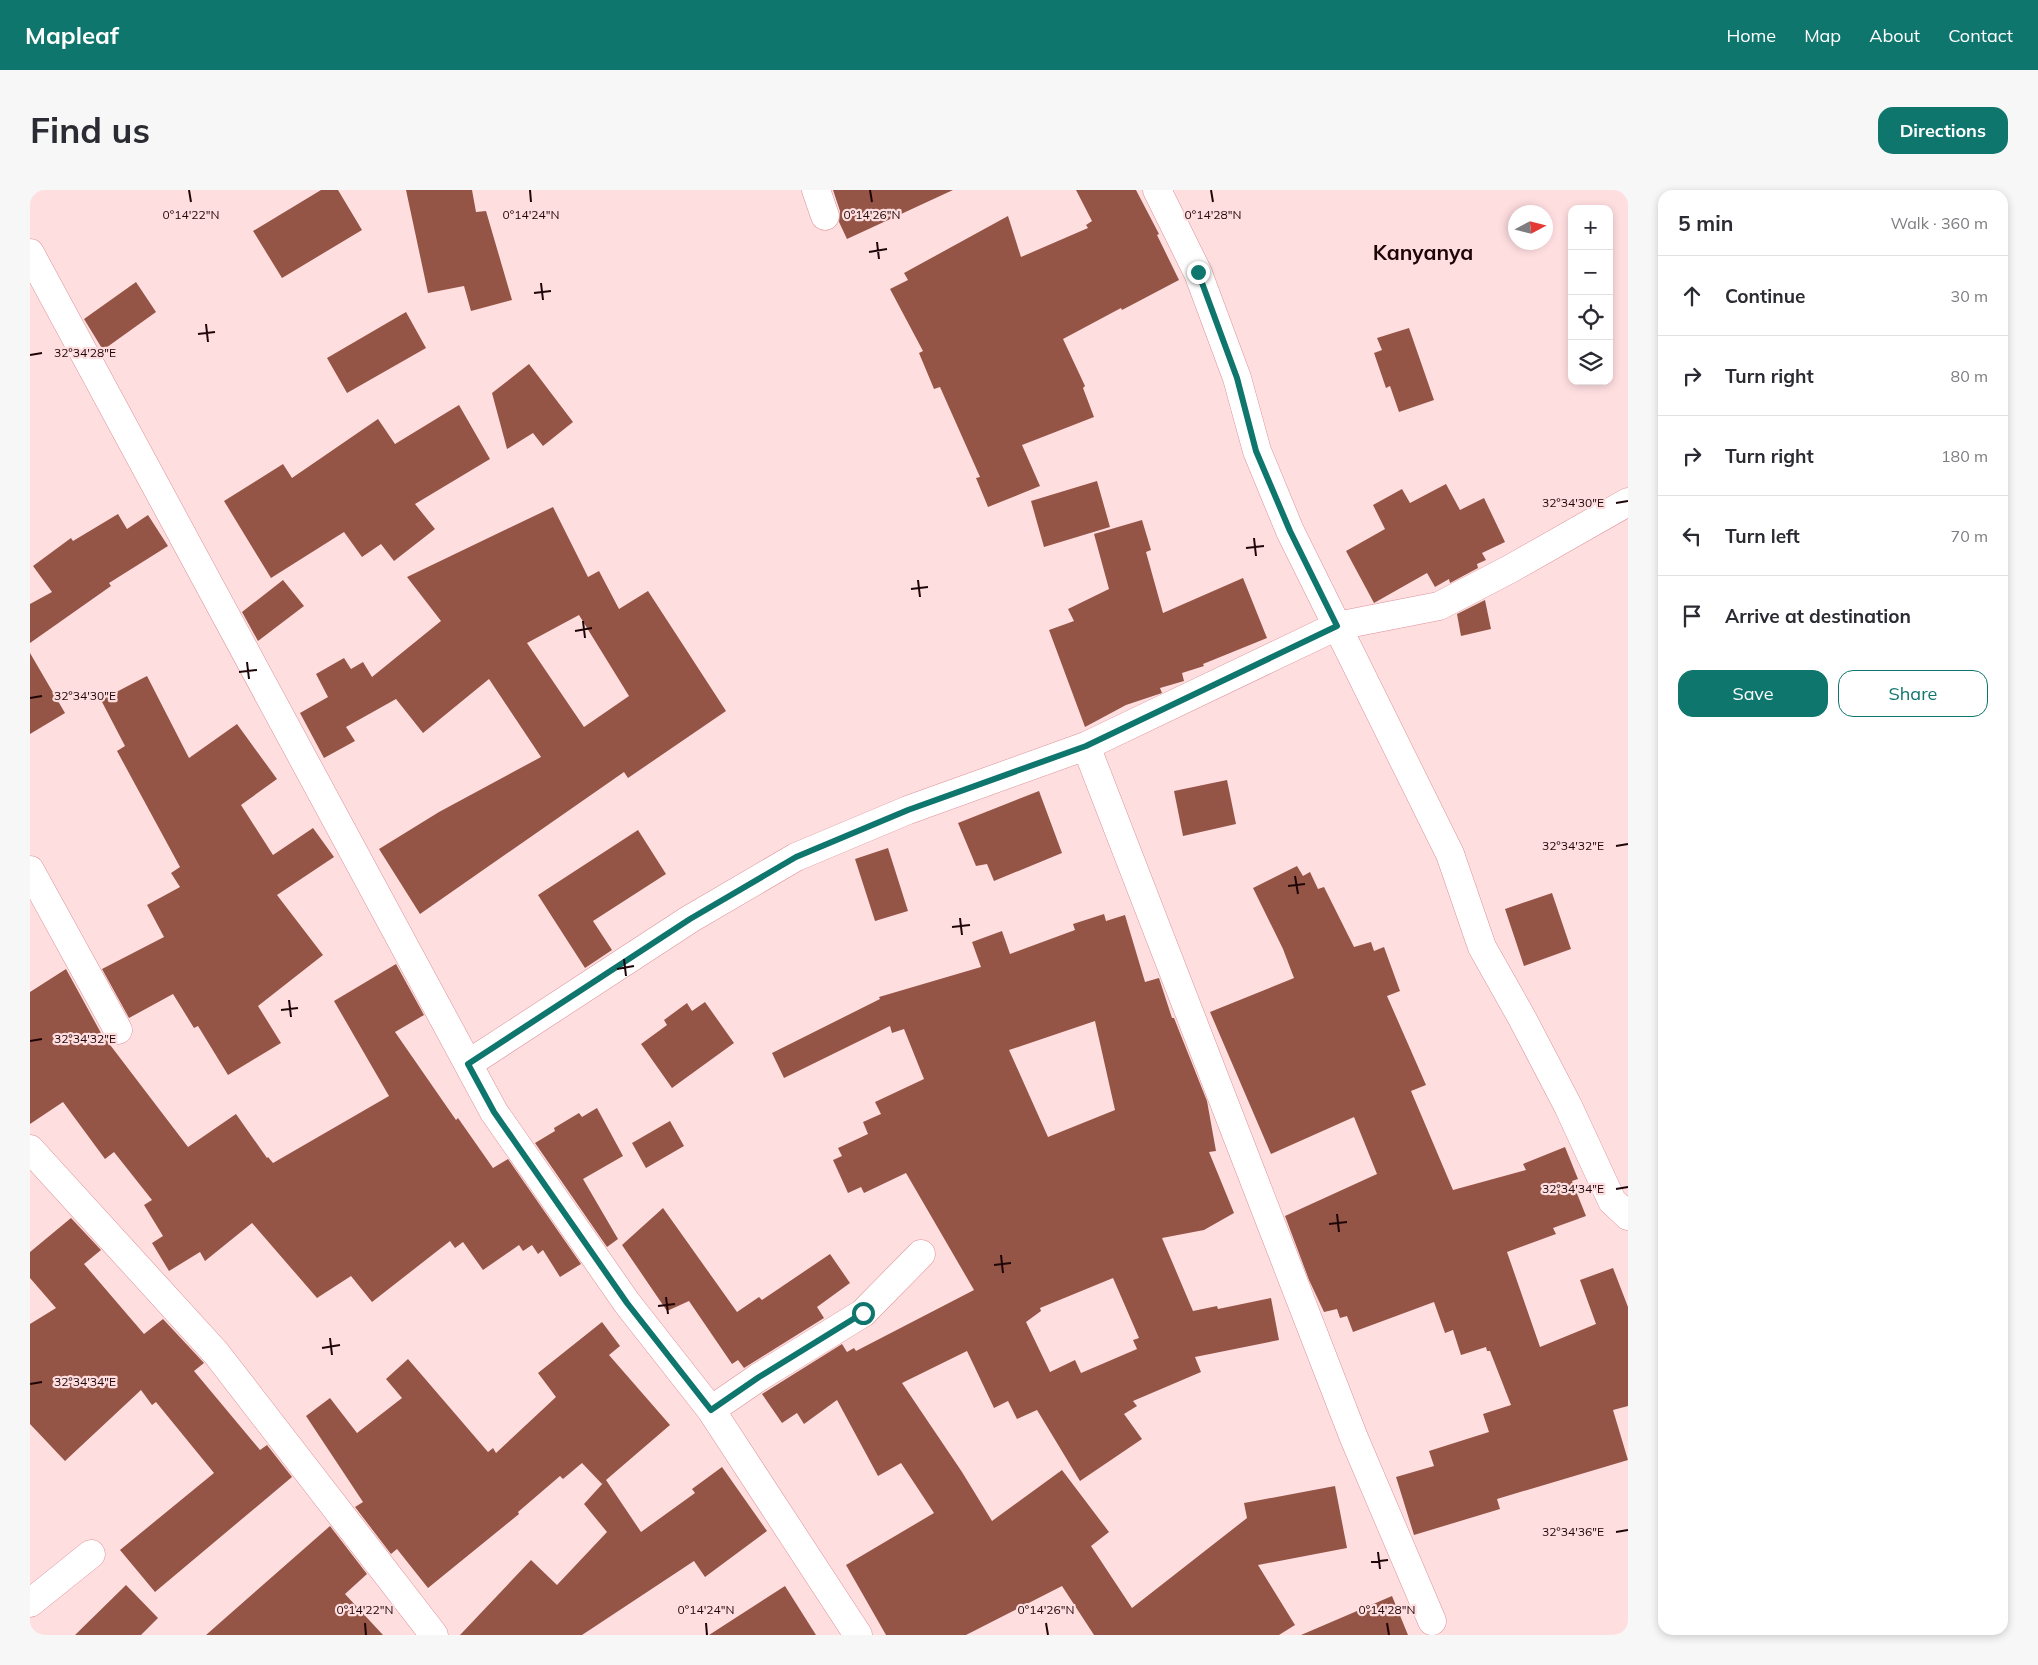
<!DOCTYPE html>
<html lang="en">
<head>
<meta charset="utf-8">
<style>
	body { margin:0; font-family:Mulish,sans-serif; background:#f7f7f7; color:#2b2b33 }
	.controls { position:absolute; right:15px; top:15px; display:grid; overflow:hidden; border-radius:10px; box-shadow:0 2px 8px #0003 }
	.controls button { width:45px; height:45px; display:grid; place-items:center; padding:0; border:0; border-bottom:1px solid #e1e1e2; background:#fff; color:#2b2b33; font:25px sans-serif }
	.compass { position:absolute; left:1478px; top:15px; width:45px; height:45px; border-radius:50%; background:#fff; box-shadow:0 2px 8px #0003; rotate:83deg }
	.stop { position:absolute; width:15px; height:15px; margin:-11px; border:4px solid #0f766e; border-radius:50%; background:#fff }
	.stop.end { background:#0f766e; border-color:#fff; box-shadow:0 1px 5px #0008 }
	.list { margin:0; padding:0; list-style:none }
	h2 { display:flex; justify-content:space-between; align-items:center; height:65px; margin:0; padding:0 20px; font-size:21px }
	h2 small { font-size:16px; font-weight:400; color:#7c7c81 }
	.list li { display:grid; grid-template-columns:32px 1fr auto; gap:15px; align-items:center; box-sizing:border-box; height:80px; padding:0 20px; border-top:1px solid #e1e1e2 }
	.list b { display:block; font-size:19px; white-space:nowrap }
	.list em { font-size:16px; font-style:normal; color:#7c7c81 }
	.actions { display:flex; gap:10px; padding:15px 20px }
	.actions a { flex:1; padding:11px 0; border:1px solid #0f766e; border-radius:15px; text-align:center; font-size:18px; color:#0f766e }
	.actions .main { background:#0f766e; color:#fff }
	.icon { flex:none; width:28px; height:28px; fill:none; stroke:currentColor; stroke-width:2; stroke-linecap:round; stroke-linejoin:round }
	.map { position:relative; flex:none; width:1598px; height:1445px; overflow:hidden; border-radius:15px }
	header { display:flex; align-items:center; gap:30px; box-sizing:border-box; height:70px; padding:0 25px; background:#0f766e; color:#fff }
	header strong { font-size:24px }
	nav { display:flex; gap:28px; margin-inline-start:auto; font-size:18px }
	.intro { display:flex; align-items:center; justify-content:space-between; box-sizing:border-box; height:120px; padding:0 30px }
	h1 { margin:0; font-size:35px }
	.button { padding:12px 22px; border-radius:15px; background:#0f766e; color:#fff; font-size:18px; font-weight:700 }
	main { display:flex; gap:30px; padding:0 30px }
	aside { flex:1; background:#fff; border-radius:15px; box-shadow:0 2px 8px #0003 }
	.map>svg:first-child { display:block }
</style>
</head>
<body>
<header>
<strong>Mapleaf</strong>
<nav><a>Home</a><a>Map</a><a>About</a><a>Contact</a></nav>
</header>
<div class="intro"><h1>Find us</h1><a class="button">Directions</a></div>
<main>
<div class="map">
<svg width="1598" height="1445" viewBox="0 0 1598 1445">
	<rect width="100%" height="100%" fill="#ffdee0"/>
	<path fill="#955546" fill-rule="evenodd" d="M291,0H308L332,40L252,88L223,41Z
		M376,0H442L446,22L456,21L482,110L441,121L434,96L398,103Z
		M803,0H923L817,49L809,32L810,21Z
		M1046,0H1106L1129,44L1127,45L1149,90L1092,120L1091,118L1033,149L1055,196L1053,198L1064,227L992,255L1010,296L958,317L946,288L950,287L910,197L904,199L889,163L893,161L860,99L878,90L874,83L978,26L991,67L1058,38L1056,35L1062,31Z
		M106,92L126,122L73,160L54,129Z
		M376,122L396,158L317,203L297,168Z
		M1379,138L1404,210L1369,222L1360,196L1356,198L1344,163L1352,160L1347,148Z
		M499,174L543,232L513,256L503,243L477,259L462,203Z
		M429,215L460,269L385,314L405,339L364,371L351,354L332,367L314,342L241,388L194,311L253,274L262,288L348,229L365,254Z
		M1067,291L1080,337L1014,357L1001,311Z
		M1416,294L1430,320L1454,308L1475,352L1452,363L1456,370L1447,374L1448,378L1420,393L1419,389L1405,397L1397,383L1344,413L1316,361L1355,339L1343,315L1372,299L1380,313Z
		M523,317L558,387L569,381L589,419L618,401L696,521L598,588L594,582L390,724L349,659L409,622L511,567L459,489L393,543L366,509L316,537L325,551L294,568L270,523L298,507L286,484L314,468L321,479L333,472L342,487L411,431L377,387ZM549,425L599,506L554,537L497,453Z
		M88,324L97,339L118,325L138,356L79,393L81,396L0,453V414L22,402L3,376L41,348L43,351Z
		M1112,330L1121,360L1116,362L1133,423L1213,388L1237,448L1173,474L1174,476L1152,483L1154,491L1130,498L1132,503L1096,515L1055,537L1019,440L1044,431L1038,419L1079,399L1064,344Z
		M253,390L274,416L228,451L212,422Z
		M1455,410L1461,439L1431,446L1427,424Z
		M0,463L35,523L0,544Z
		M117,486L159,568L207,534L247,589L211,615L243,665L283,638L304,667L247,705L293,765L228,816L251,853L198,885L168,836L164,838L143,804L99,828L72,779L134,747L117,715L150,697L141,683L150,677L87,561L95,556L71,510Z
		M1197,590L1206,634L1153,646L1144,601Z
		M1009,601L1032,663L964,691L957,674L946,676L928,633Z
		M608,640L636,684L563,731L582,760L555,778L508,705Z
		M858,658L878,721L845,731L825,669Z
		M1267,676L1273,686L1280,682L1288,699L1294,697L1324,757L1341,752L1344,761L1354,757L1370,801L1357,806L1396,895L1381,901L1423,1000L1496,980L1493,974L1535,957L1548,989L1542,991L1556,1026L1523,1038L1526,1044L1477,1062L1510,1157L1566,1134L1550,1090L1583,1078L1598,1117V1216L1583,1220L1598,1270L1467,1309L1470,1319L1384,1345L1366,1287L1404,1276L1399,1261L1459,1242L1453,1224L1481,1215L1460,1161H1457L1456,1157L1431,1165L1423,1140L1415,1143L1404,1112L1323,1142L1317,1126L1310,1128L1307,1119L1294,1122L1279,1090L1255,1026L1347,984L1324,927L1241,964L1180,822L1264,788L1253,759L1223,698Z
		M1522,703L1541,759L1494,776L1475,719Z
		M1074,724L1076,731L1095,725L1115,792L1129,788L1142,828H1144L1177,911L1186,961L1179,962L1204,1023L1174,1040L1132,1048L1163,1121L1187,1116L1188,1119L1241,1108L1249,1150L1165,1167L1171,1182L1103,1211L1107,1216L1094,1224L1112,1249L1050,1291L1007,1220L987,1229L978,1211L964,1218L937,1161L872,1193L932,1282L962,1331L1032,1280L1079,1342L1061,1356L1102,1418L1217,1328L1214,1313L1305,1296L1317,1358L1228,1375L1265,1435L1249,1445H1064L1032,1396L936,1445H856L816,1375L904,1323L871,1273L848,1286L807,1210L774,1234L767,1223L752,1233L732,1204L812,1154L817,1162L824,1158L826,1161L944,1100L876,983L834,1003L831,997L818,1003L803,970L812,966L808,958L838,944L833,932L851,924L845,912L894,889L874,839L862,843L860,836L754,888L742,863L850,809L849,807L951,777L942,752L972,741L980,764L1045,740L1043,734ZM1065,831L1085,920L1018,947L979,860ZM1083,1088L1109,1148L1103,1150L1107,1159L1051,1183L1045,1170L1020,1182L996,1132L1011,1121L1010,1118Z
		M366,774L394,825L365,842L426,930L428,928L463,978L478,969L551,1074L530,1087L513,1060L508,1064L502,1055L493,1061L489,1055L453,1080L433,1052L425,1058L420,1051L342,1112L321,1086L287,1108L222,1033L175,1071L170,1062L139,1081L122,1053L133,1046L114,1015L122,1010L84,962L75,969L33,912L0,934V802L36,779L71,843L158,957L206,924L237,968L238,967L243,973L359,906L304,811Z
		M675,812L704,853L642,898L611,854L637,835L634,830L657,813L662,821Z
		M567,918L593,966L553,989L588,1049L577,1057L505,953L525,941L524,938L549,923L552,927Z
		M640,931L654,956L616,978L602,953Z
		M633,1018L707,1122L729,1107L732,1110L800,1064L820,1093L787,1117L794,1128L714,1178L708,1170L702,1174L659,1111L637,1121L592,1055Z
		M41,1028L71,1060L54,1074L114,1144L133,1129L174,1173L164,1181L230,1260L237,1255L262,1287L125,1402L90,1360L184,1283L126,1212L122,1215L111,1200L35,1271L0,1234V1134L26,1118L0,1088V1062Z
		M572,1132L590,1156L579,1165L640,1235L576,1290L611,1342L665,1303L662,1299L692,1277L737,1341L675,1387L664,1371L552,1445H430L501,1370L527,1395L577,1342L554,1314L574,1292L572,1294L552,1273L533,1289L530,1286L488,1322L489,1324L398,1398L367,1359L361,1364L325,1317L333,1312L276,1226L300,1208L327,1243L372,1208L356,1189L378,1169L458,1262L463,1258L466,1263L526,1207L508,1183Z
		M300,1336L337,1384L315,1404L353,1445H176Z
		M96,1395L128,1428L111,1445H45Z
		M755,1396L786,1445H679Z
		M1362,1406L1378,1445H1271Z"/>
	<g fill="none" stroke-linecap="round" stroke-linejoin="round">
		<g stroke="#dc9298" stroke-width="29">
			<path id="minor" d="M786,0L795,26
				M1127,0L1168,83L1207,188L1227,261L1260,341L1420,664L1452,757L1492,828L1538,916L1582,1011L1598,1026
				M0,63L464,922L597,1113L681,1220L828,1445
				M1056,556L1324,1248L1402,1431
				M0,680L88,840
				M438,874L660,729L766,667L878,620L1056,556L1307,436L1409,416L1480,379L1598,312
				M0,959L186,1163L404,1445
				M681,1220L729,1187L833,1123L891,1064
				M0,1413L61,1364"/>
		</g>
		<use href="#minor" stroke="#fff" stroke-width="28"/>
	</g>
	<g fill="none" stroke-linecap="round" stroke-linejoin="round">
		<path stroke="#0f766e" stroke-width="6" d="M833,1123L729,1187L681,1220L597,1113L464,922L438,874L660,729L766,667L878,620L1056,556L1307,436L1260,341L1226,261L1207,188L1168,82"/>
	</g>
	<path fill="none" stroke="#1e0508" stroke-width="2" d="M159,0L161,12M500,0L501,12M840,0L842,12M1181,0L1183,12M847,52L849,69M839,62L857,59M511,93L513,110M504,103L521,101M176,134L178,152M168,144L185,142M0,165L12,163M1586,313L1598,311M1224,348L1226,366M1216,358L1234,356M888,390L890,407M881,399L898,397M553,431L555,448M545,441L562,438M217,472L219,489M209,482L227,480M0,508L12,506M1586,656L1598,654M1265,686L1268,704M1258,696L1275,694M930,728L932,745M922,737L940,735M594,769L596,786M587,779L604,776M259,810L261,827M251,820L268,818M0,851L12,849M1586,999L1598,997M1307,1024L1309,1042M1299,1034L1317,1032M971,1065L973,1083M964,1075L981,1073M636,1107L638,1124M628,1116L645,1114M300,1148L302,1165M292,1158L310,1155M0,1194L12,1192M1586,1342L1598,1340M1348,1362L1350,1379M1341,1372L1358,1370M335,1433L336,1445M676,1433L677,1445M1016,1433L1018,1445M1357,1433L1359,1445"/>
	<g text-anchor="middle" stroke-width="4.5" stroke-linejoin="round" paint-order="stroke">
		<g font-size="21" font-weight="bold" fill="#1e0508" stroke="#ffdee0">
			<text x="1393" y="70">Kanyanya</text>
		</g>
	</g>
	<g font-size="12" text-anchor="middle" fill="#1e0508" stroke="#ffdee0" stroke-width="4.5" stroke-linejoin="round" paint-order="stroke">
		<text x="161" y="29">0°14'22"N</text>
		<text x="501" y="29">0°14'24"N</text>
		<text x="842" y="29">0°14'26"N</text>
		<text x="1183" y="29">0°14'28"N</text>
		<text x="55" y="167">32°34'28"E</text>
		<text x="1543" y="317">32°34'30"E</text>
		<text x="55" y="510">32°34'30"E</text>
		<text x="1543" y="660">32°34'32"E</text>
		<text x="55" y="853">32°34'32"E</text>
		<text x="1543" y="1003">32°34'34"E</text>
		<text x="55" y="1196">32°34'34"E</text>
		<text x="1543" y="1346">32°34'36"E</text>
		<text x="335" y="1424">0°14'22"N</text>
		<text x="676" y="1424">0°14'24"N</text>
		<text x="1016" y="1424">0°14'26"N</text>
		<text x="1357" y="1424">0°14'28"N</text>
	</g>
</svg>
<div class="controls">
<button>+</button>
<button>−</button>
<button><svg class="icon" aria-label="locate" viewBox="0 0 24 24"><circle cx="12" cy="12" r="6"/><path d="M12 2v4M12 18v4M2 12h4M18 12h4"/></svg></button>
<button><svg class="icon" aria-label="layers" viewBox="0 0 24 24"><path d="M12 4l9 5-9 5-9-5zM3 14l9 5 9-5"/></svg></button>
</div>
<svg class="compass" viewBox="-18 -18 36 36"><path d="M0-13l5 13h-10z" fill="#e53935"/><path d="M0 13l5-13h-10z" fill="#7c7c81"/></svg>
<div class="stop" style="left:833px;top:1123px"></div>
<div class="stop end" style="left:1168px;top:82px"></div>
</div>
<aside>
<h2>5 min<small>Walk · 360 m</small></h2>
<ul class="list">
<li><svg class="icon" aria-label="ahead" viewBox="0 0 24 24"><path d="M12 20V5M6 11l6-6 6 6"/></svg><div><b>Continue</b></div><em>30 m</em></li>
<li><svg class="icon" aria-label="right" viewBox="0 0 24 24"><path d="M7 20v-9h11M14 6l5 5-5 5"/></svg><div><b>Turn right</b></div><em>80 m</em></li>
<li><svg class="icon" aria-label="right" viewBox="0 0 24 24"><path d="M7 20v-9h11M14 6l5 5-5 5"/></svg><div><b>Turn right</b></div><em>180 m</em></li>
<li><svg class="icon" aria-label="left" viewBox="0 0 24 24"><path d="M17 20v-9H6M10 6l-5 5 5 5"/></svg><div><b>Turn left</b></div><em>70 m</em></li>
<li><svg class="icon" aria-label="arrive" viewBox="0 0 24 24"><path d="M6 21V4h12l-3 4 3 4H6"/></svg><div><b>Arrive at destination</b></div></li>
</ul>
<div class="actions"><a class="main">Save</a><a>Share</a></div>
</aside>
</main>
</body>
</html>
